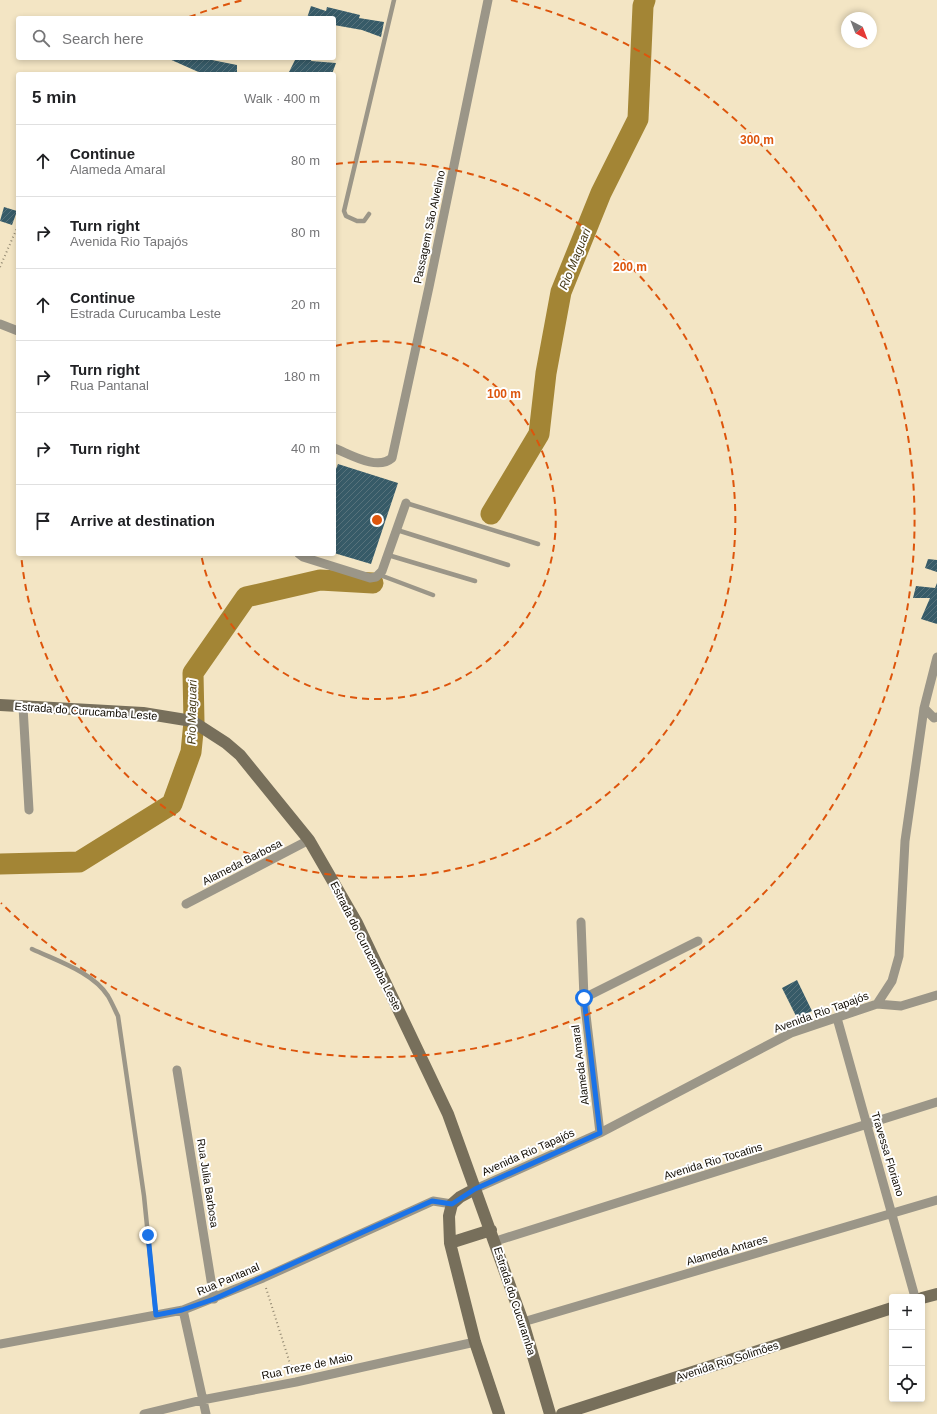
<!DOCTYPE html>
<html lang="en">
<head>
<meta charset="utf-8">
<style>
	body { margin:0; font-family:Helvetica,sans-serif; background:#f2f2f2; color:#202124 }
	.controls { position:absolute; right:12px; bottom:12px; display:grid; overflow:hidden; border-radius:4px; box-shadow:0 2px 6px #0003 }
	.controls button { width:36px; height:36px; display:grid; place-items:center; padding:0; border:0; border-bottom:1px solid #e0e0e0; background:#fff; color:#202124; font:20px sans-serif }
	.compass { position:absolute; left:841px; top:12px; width:36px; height:36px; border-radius:50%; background:#fff; box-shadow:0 2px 6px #0003; rotate:138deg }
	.stop { position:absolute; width:12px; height:12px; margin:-9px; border:3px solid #1a73e8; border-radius:50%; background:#fff }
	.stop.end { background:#1a73e8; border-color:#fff; box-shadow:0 1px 4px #0008 }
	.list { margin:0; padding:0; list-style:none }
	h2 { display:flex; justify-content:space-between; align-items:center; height:52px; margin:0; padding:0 16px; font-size:17px }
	h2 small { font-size:13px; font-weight:400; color:#757577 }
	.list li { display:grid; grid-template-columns:26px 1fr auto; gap:12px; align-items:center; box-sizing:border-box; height:72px; padding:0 16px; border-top:1px solid #e0e0e0 }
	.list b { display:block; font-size:15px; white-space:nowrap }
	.list p { margin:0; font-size:13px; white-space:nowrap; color:#757577 }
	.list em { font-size:13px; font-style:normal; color:#757577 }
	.icon { flex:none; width:22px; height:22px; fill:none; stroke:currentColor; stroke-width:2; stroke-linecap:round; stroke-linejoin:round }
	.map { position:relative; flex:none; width:937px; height:1414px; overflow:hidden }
	.search { position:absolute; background:#fff; box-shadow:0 2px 6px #0003; left:16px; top:16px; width:320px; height:44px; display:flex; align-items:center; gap:10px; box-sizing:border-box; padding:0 14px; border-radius:4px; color:#757577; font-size:15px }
	.panel { position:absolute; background:#fff; box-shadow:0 2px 6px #0003; left:16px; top:72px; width:320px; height:484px; border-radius:4px }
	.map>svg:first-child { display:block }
</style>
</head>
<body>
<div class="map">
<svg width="937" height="1414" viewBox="0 0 937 1414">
	<defs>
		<pattern id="building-hatch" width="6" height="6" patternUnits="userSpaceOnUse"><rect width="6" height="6" fill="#375b68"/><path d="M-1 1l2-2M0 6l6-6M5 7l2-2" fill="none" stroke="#57727b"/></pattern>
	</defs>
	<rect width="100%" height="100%" fill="#f3e5c4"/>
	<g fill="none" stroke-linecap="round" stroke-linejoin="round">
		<path stroke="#a38535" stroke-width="21" d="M491,514L539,434L546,373L561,292L601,193L638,119L643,6L645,0
			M0,864L79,862L172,804L191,752L194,722L193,673L246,597L320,580L373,583"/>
	</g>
	<path fill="url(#building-hatch)" d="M311,6L326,11L327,7L360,15L359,18L384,22L381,37L362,30L334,25V18H307Z
		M167,58H202L237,65V74H203Z
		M296,58H312L311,61L336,63L332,74L289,72Z
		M4,207L17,211L12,225L0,221Z
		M338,464L398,483L371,564L334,553V474Z
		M928,559L937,560V572L925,568Z
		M937,583V624L921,619L930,598H913L916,586L935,588Z
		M797,980L812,1011L797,1018L782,988Z"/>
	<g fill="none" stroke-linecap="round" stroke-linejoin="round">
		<path stroke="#938972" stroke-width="2" stroke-dasharray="1 3" stroke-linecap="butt" d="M0,267L17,228
			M266,1288L293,1373"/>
		<path stroke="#9b9688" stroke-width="4.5" d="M369,214L364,221H357L346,216L344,211L394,0
			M406,503L538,544
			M397,530L508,565
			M388,555L475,581
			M380,575L433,595
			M32,949C57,961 93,972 108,996C112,1003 115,1010 118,1016L144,1196L156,1315"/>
		<path stroke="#9b9688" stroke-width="9" d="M0,324L18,331
			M334,448C350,454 377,471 392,458L429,287L488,0
			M299,554L303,557L370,578L376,577L382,571L406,503
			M23,707L29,810
			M924,708L934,718L937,717
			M186,904L309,840
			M581,922L584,998L600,1133
			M584,998L698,941
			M877,1004L901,1006L937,995
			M837,1018L915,1297
			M177,1070L214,1299
			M475,1189L600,1133L791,1033L877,1004L892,981L899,956L905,841L924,708L937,657
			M496,1241L937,1102
			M183,1310L206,1414
			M523,1322L937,1200
			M0,1344L183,1310L263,1278L433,1201L452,1204
			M144,1414L202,1400L296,1382L475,1342"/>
		<path stroke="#776f5b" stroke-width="12" d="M0,705L143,713L192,721L226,743L240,755L309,840L357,923L448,1114L523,1322L550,1414
			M475,1189L460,1197L452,1204L449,1216L450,1243L475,1342L499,1414
			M450,1243L491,1230
			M922,1298L937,1294
			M562,1414L892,1308"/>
	</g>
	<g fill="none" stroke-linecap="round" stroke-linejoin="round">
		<path stroke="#1a73e8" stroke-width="5" d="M148,1235L156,1315L182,1310L214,1299L432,1201L452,1204L475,1189L600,1133L584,998"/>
	</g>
	<g fill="none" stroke="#dd550c" stroke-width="2" stroke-dasharray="7 5">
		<path d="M335 346A179 179 0 1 1 201 554"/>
		<path d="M336 164A358 358 0 1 1 21 554"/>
		<path d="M189 17A537 537 0 0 1 243 0M511 0A537 537 0 1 1 1 903"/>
	</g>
	<g text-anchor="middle" stroke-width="4" stroke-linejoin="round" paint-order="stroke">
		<g font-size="11" fill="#100b02" stroke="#fff">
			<text transform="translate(429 227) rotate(-78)" y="4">Passagem São Alvelino</text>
			<text transform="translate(86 711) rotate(4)" y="4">Estrada do Curucamba Leste</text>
			<text transform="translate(242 862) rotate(-27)" y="4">Alameda Barbosa</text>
			<text transform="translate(366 946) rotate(63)" y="4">Estrada do Curucamba Leste</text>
			<text transform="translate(821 1012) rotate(-20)" y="4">Avenida Rio Tapajós</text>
			<text transform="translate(580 1065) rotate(-97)" y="4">Alameda Amaral</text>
			<text transform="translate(528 1152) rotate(-24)" y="4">Avenida Rio Tapajós</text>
			<text transform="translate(888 1154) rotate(73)" y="4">Travessa Floriano</text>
			<text transform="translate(713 1161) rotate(-17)" y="4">Avenida Rio Tocatins</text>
			<text transform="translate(208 1183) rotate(81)" y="4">Rua Julia Barbosa</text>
			<text transform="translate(727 1250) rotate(-16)" y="4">Alameda Antares</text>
			<text transform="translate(228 1279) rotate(-23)" y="4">Rua Pantanal</text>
			<text transform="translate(515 1301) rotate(72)" y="4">Estrada do Cucuramba</text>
			<text transform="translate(727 1361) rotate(-18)" y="4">Avenida Rio Solimões</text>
			<text transform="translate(307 1366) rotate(-12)" y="4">Rua Treze de Maio</text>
		</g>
		<g font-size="12" font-style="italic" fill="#483b18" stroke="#fff">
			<text transform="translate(575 259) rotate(-68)" y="4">Rio Maguari</text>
			<text transform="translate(192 712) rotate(-89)" y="4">Rio Maguari</text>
		</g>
	</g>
	<circle cx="377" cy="520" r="6" fill="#dd550c" stroke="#fff" stroke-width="2"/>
	<g font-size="12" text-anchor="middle" font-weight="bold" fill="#dd550c" stroke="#fff" stroke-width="4" stroke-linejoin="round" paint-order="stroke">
		<text x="757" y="144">300 m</text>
		<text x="630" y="271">200 m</text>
		<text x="504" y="398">100 m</text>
	</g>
</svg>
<div class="controls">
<button>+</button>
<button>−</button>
<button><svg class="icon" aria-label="locate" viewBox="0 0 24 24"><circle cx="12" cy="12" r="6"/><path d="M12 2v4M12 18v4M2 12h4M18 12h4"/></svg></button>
</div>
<svg class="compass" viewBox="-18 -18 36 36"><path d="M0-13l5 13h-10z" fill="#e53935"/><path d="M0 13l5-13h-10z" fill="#757577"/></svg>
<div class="stop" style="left:584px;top:998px"></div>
<div class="stop end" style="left:148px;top:1235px"></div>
<div class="search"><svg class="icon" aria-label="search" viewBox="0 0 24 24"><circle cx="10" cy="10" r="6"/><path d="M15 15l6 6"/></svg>Search here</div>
<section class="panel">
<h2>5 min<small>Walk · 400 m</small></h2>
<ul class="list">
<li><svg class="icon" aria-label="ahead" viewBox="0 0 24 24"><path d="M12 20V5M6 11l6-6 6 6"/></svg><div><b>Continue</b><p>Alameda Amaral</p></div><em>80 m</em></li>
<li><svg class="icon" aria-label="right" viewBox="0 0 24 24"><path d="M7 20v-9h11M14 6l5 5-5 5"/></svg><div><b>Turn right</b><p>Avenida Rio Tapajós</p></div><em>80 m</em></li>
<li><svg class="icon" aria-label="ahead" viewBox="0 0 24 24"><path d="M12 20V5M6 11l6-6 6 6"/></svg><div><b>Continue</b><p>Estrada Curucamba Leste</p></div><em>20 m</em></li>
<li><svg class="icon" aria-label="right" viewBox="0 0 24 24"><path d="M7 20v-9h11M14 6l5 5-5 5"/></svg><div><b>Turn right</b><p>Rua Pantanal</p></div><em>180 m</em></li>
<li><svg class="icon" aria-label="right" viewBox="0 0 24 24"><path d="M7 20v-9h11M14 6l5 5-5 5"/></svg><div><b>Turn right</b></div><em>40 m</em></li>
<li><svg class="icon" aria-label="arrive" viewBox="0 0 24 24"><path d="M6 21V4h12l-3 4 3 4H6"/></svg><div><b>Arrive at destination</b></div></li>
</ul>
</section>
</div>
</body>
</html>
